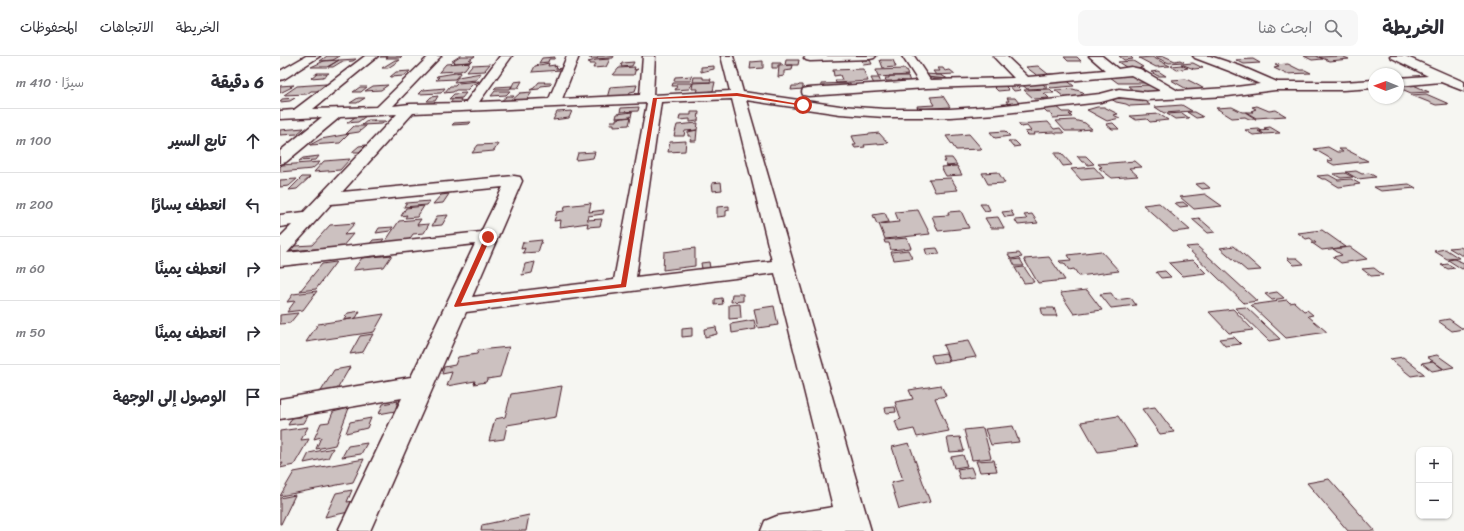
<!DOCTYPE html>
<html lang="ar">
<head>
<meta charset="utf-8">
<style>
	body { margin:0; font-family:Sriracha,"Playpen Sans Arabic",sans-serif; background:#f7f7f7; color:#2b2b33; direction:rtl }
	.controls { position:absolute; right:12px; bottom:12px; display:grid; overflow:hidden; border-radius:8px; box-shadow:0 1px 3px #0004 }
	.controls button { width:36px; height:36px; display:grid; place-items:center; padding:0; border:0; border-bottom:1px solid #e1e1e2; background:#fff; color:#2b2b33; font:20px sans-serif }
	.compass { position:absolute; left:1088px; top:12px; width:36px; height:36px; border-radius:50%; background:#fff; box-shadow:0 1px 3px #0004; rotate:271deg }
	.stop { position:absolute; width:12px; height:12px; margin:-9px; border:3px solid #c8321e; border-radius:50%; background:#fff }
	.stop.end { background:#c8321e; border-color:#fff; box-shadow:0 1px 4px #0008 }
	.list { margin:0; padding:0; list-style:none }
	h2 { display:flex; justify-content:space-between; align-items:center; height:52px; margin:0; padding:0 16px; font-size:17px }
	h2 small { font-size:13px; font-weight:400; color:#7c7c81 }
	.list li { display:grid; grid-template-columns:26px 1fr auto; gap:12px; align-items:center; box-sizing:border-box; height:64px; padding:0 16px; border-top:1px solid #e1e1e2 }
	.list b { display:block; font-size:15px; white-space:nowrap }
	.list em { font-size:13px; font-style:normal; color:#7c7c81 }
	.icon { flex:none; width:22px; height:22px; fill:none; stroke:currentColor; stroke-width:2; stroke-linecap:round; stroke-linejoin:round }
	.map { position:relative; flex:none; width:1184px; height:475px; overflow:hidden; direction:ltr }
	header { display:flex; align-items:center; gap:24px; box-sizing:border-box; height:56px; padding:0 20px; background:#fff; border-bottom:1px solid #e1e1e2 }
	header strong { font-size:19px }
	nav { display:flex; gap:22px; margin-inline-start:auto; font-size:14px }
	.search { width:280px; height:36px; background:#f7f7f7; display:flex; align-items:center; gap:10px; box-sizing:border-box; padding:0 14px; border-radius:8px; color:#7c7c81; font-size:15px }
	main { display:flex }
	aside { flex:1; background:#fff }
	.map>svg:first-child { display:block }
</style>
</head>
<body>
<header>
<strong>الخريطة</strong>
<div class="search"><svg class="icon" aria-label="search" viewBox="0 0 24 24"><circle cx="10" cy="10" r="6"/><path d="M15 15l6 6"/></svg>ابحث هنا</div>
<nav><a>الخريطة</a><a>الاتجاهات</a><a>المحفوظات</a></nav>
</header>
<main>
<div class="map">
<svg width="1184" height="475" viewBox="0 0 1184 475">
	<rect width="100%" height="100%" fill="#f6f6f2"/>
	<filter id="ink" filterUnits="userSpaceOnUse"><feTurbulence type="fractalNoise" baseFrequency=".025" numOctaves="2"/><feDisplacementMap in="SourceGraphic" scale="8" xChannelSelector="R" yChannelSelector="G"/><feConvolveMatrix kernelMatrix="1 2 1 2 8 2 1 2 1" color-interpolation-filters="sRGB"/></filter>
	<g filter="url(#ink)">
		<path fill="#ccc1c0" stroke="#4a1f2b" d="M47,0H60L53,4L40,5Z
			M102,0H122L120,2H106L108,1H100Z
			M180,0H195L189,4H192L190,6L173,7L175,5H172Z
			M310,0H334L333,2L311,3L312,2H309Z
			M839,0H850L853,3L844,4Z
			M884,0L895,5L900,4L904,6L889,7L875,1Z
			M1024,0H1036L1043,3L1032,4Z
			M1061,0L1069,3L1050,5L1039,1Z
			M275,1L274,3H269L268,6L259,7L262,2Z
			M784,1H797L801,5H788Z
			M872,1L890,10L876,11L859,2Z
			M76,3L73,5L61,6L53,11H48L59,4Z
			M330,3L326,11L313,12L315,8H309L310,6H308L316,4Z
			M973,3L980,7L964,8L956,4Z
			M59,4L47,11H31L44,5Z
			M115,4H120L108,12H102Z
			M506,4H519L518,9H505Z
			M582,4H590L592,8L583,9Z
			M600,4H613L616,11L603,12Z
			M483,5V12L470,13L471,6Z
			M853,5L863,11L849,13L838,6Z
			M190,6L185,13L180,15L159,16L166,8Z
			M354,6L352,10L341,11L342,7Z
			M269,7L268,10L275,9L274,11L277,10L276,13L282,12L281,14L252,16L255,10Z
			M492,7H501V9H498V12H492Z
			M913,7L923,12L914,13L901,8Z
			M210,8L205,14H206L205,15L186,16L192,9Z
			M1008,8L1020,14H1025L1031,17L1006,18L994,12L999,11L995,9Z
			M513,9L512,14L504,15V20L498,21L499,10Z
			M901,9L908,12L897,14L891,10Z
			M434,10V13L421,16V11Z
			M758,10L768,18H774L777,20L759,21L746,11Z
			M355,11L354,14L358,13L355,15L354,19H333L339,12Z
			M658,12H663L665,15L670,14L675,18L656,19L653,15H660Z
			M583,13L588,25L556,27L555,24H562L560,19L554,20L553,14Z
			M625,13L628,19L598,21L596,14Z
			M130,15L124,20L110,21L116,16Z
			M878,15L886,20H878L871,16Z
			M181,16L175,23L156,24L159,21H156L157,20Z
			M37,17H49L43,21L31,22Z
			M201,17L196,24L174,26L178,21Z
			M645,18L661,19L668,23L646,21Z
			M826,18L842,20L858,19L870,27H838Z
			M412,20L411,25H394L395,21Z
			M609,20H628L630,26L618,24L619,27H613L612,25H606L605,22H609Z
			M414,21H423V23H431L430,26H413Z
			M591,22H599L602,30H595Z
			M785,23L794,30L771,32L763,24Z
			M906,23L914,27L928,35H910L891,24Z
			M199,25L197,27L193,28L187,34H176L173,36L164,37L170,30H175L178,27Z
			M242,25L238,32H231L234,26Z
			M259,26H265L264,27H272L270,29L261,30L259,33L250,34L254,32Z
			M435,26L433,35L417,37L418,33H412L413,27Z
			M733,26L741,34L734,35L728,28Z
			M760,26L768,32L747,33L740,27Z
			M393,27H413L409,33L395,34L397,30H392Z
			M570,27L571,31L541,32V28Z
			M1118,27H1129L1149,36L1131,37L1124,34H1118Z
			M46,28L38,35H31L27,38L4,39L17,30Z
			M867,28H872L886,37L859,39L848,30L869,29Z
			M14,29L10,31H12L0,37V30Z
			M108,29L101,34L85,35L93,30Z
			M357,29L355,35L350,36L349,38L360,37V40L327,42L330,31Z
			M519,29H523V33L511,34L512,30H518Z
			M724,29L729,34L718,35L713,30Z
			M232,30L230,33H214L216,31Z
			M80,31H87L81,36H73Z
			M165,32L161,37L139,38L143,34Z
			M770,33L774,37H764L769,42L754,43L744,34Z
			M793,33L803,36L804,37L801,39L805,40L788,44L775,34Z
			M215,35H230L226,39L211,40Z
			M252,36L246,45L230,46L240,37Z
			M186,37L182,42L169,43L174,38Z
			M855,38L870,49L850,50L846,48L836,46L831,43L843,42L840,39Z
			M1146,38L1169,48L1156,49L1131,39Z
			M158,40L155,45H147L151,41Z
			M227,40H234L229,46H220Z
			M663,40L670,51L638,53L637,50L655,49L650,41Z
			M15,42L10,45L0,46L2,43Z
			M78,42H85L77,47H70Z
			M727,42H735L739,47L728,48L726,45H729Z
			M173,43H181L180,45L191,44L189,47L169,48Z
			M902,49L912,55L884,57L875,51Z
			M776,50L783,56H790L792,58H789L792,61L773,62L770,57H767L761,51Z
			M977,50L989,55L996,54L1006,60L976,62L966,56H973L971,55L976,53L972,51Z
			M359,51L358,55L340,56L341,52Z
			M817,51H824L838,58L833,59L840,62L827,65L807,54Z
			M952,51L962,56H965L976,63H969L965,61L952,62L936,52Z
			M292,55L289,62L273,64L277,56Z
			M352,56L351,61L336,62L337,58Z
			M411,56H419L418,65L410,66V63L399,64L400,59H411Z
			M907,56H914L923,61L916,62Z
			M84,57L80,60H86L78,66L67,67L75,61H69L73,58Z
			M902,57L909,62L895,63L887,58Z
			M879,58L888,64L870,66L867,63L856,64L850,60Z
			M351,61L349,69L334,70V68H330L331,65H336V63Z
			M88,64H95L93,65H106L102,68L82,69Z
			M794,64L805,67L812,73L800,74L801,75H785L776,65Z
			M191,66L189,68L172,69L174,67Z
			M768,66L774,73L780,72L784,77H776L774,76L754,77L755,79H748L745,76L751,75L747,70L741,71L738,68Z
			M418,67L417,74L405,75L404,80H394L397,69Z
			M833,67L839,73H832L826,68Z
			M74,70H86L79,76L66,78Z
			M990,71L1000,77L984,78L980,75L989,74L984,72Z
			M24,72L17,78L0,79V74Z
			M979,73L982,75H978L983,78L973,79L965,74Z
			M417,74L416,85H410L411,80H408V76Z
			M725,75L730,80L715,82L710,76Z
			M599,77L608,87L584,89L585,91L575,92L573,89H576L572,80Z
			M69,78L60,87L30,89L41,83Z
			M689,78L702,93L676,94L666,80Z
			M406,85L405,95L388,96L390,86Z
			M728,85H735L740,90L733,91Z
			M218,88L214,95L192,97L198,89Z
			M86,89L79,96H72L79,90Z
			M1048,91L1057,96H1063L1059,93H1065L1088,105L1054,109L1047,105L1053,104L1034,93Z
			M315,96L313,102L296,104L298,97Z
			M774,97H781L792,109L783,110Z
			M39,100L36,104L19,105L23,102Z
			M797,100H806L814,108L808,109L806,106H802Z
			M664,102H672L677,109L667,110L664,105H666Z
			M70,103L60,114L34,116L44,105Z
			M855,105L862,111L849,112L858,120L832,122L819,112L822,111L818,108Z
			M40,106L32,113L0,116V111L2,109Z
			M677,110L682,119L666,120L661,111Z
			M814,111L824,122L801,124L791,113Z
			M1076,115L1082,118L1089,117L1096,121L1078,123L1066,116Z
			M718,116L725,127L708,128L702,117Z
			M1065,117L1073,121L1061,122L1053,118Z
			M1049,119L1058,124L1071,123L1080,128L1059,131L1046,123H1042L1037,120Z
			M22,121H30L17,133L9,134Z
			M671,122L678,134L655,136L649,123Z
			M17,123L9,130L0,131V124Z
			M441,126L442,134L433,135L432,127Z
			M924,127L930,132L922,133L916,128Z
			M1129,128L1136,132L1101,135L1094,131Z
			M169,138L163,147L153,148L161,139Z
			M925,138L942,150L914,153L900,141Z
			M150,145L147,149L124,151L126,147Z
			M903,146L908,150L900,151L895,147Z
			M311,147L309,156L324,154L323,158L308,160L307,164L322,163L320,170L307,171L308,167L280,171L281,164L274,165L277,156L284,155L285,150Z
			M879,147L910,174L893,176L863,149Z
			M700,148H707L710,154L705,155Z
			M144,150L137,161L125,162L127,159L121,160L126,152Z
			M449,150V154L446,155V160L437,161V151Z
			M638,154L650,178L605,183L599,168L619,166L615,156Z
			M681,155L689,172L658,175L652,160L669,159L668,156Z
			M731,155L734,160L725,161L722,156Z
			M605,157L609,166L597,168L593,159Z
			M752,158L758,167L738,169L735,164L747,163L744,159Z
			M168,159L162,169L152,170L157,160Z
			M718,161L724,172H711L705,162Z
			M919,162L935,176L928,177L912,163Z
			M141,163L137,169L149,168L144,177L133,178L129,184L105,186L119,165Z
			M75,167L64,179L73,178L62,191L9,195L14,190L32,189L50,169Z
			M113,171L110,175L96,177L99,172Z
			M1042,174L1066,191L1042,194L1032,187H1036L1030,182L1026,183L1018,177Z
			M627,182L631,192L611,194L609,187H605L604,184Z
			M104,183L100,188L89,189L93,184Z
			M262,184L258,196L243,197L245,192L241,193L243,186Z
			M917,190L977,245L964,247L906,191Z
			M954,190L981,214L967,215L940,192Z
			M1070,191L1087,203L1061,207L1053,201L1062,199L1053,193Z
			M1180,191L1184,193V199H1181L1169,192Z
			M415,192V210L383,214L384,196Z
			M657,192L660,198L647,199L645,193Z
			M1165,193L1179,202L1167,203L1154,195Z
			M628,194L632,202L614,204L611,196Z
			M821,195L839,215L799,220L794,213L789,214L784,207H781L779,205L791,204L788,199Z
			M739,197L742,201L731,203L728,198Z
			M112,199L104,211L73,214L82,202Z
			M769,201L785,224L758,227L744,203Z
			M1007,202H1017L1024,208L1014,209Z
			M740,203L744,210H735L732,204Z
			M1174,203L1184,207V212L1182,213L1168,204Z
			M913,204L926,217L902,220L889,207Z
			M56,206L36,233L20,235L42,208Z
			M255,206L252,217L242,219L245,208Z
			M429,206L430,212L422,213L421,207Z
			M1168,208L1175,212L1168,213L1161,209Z
			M744,211L754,226L744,227L735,212Z
			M1094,212L1103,219L1091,220L1082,213Z
			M885,215L891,221L881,222L876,216Z
			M807,234L822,254L794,258L780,237Z
			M37,235L23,254L7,256L15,245L7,246L13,238Z
			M997,236L1004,242L992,244L985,238Z
			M831,237L836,244L851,242L856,249L831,252L820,238Z
			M452,238H463V245L451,246Z
			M442,242L443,248L435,249V243Z
			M1007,244L1010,247L1014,246L1024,255L1027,254L1033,259L1028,260L1047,276L1006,282L971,249Z
			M460,248L461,262L449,263V249Z
			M494,250L498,269L478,272L474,253Z
			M966,251L1000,283L989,285L955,252Z
			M761,252H774L777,260H763Z
			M953,253L973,274L949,277L929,256Z
			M80,255L76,262L63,264L68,257Z
			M18,257L10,267L0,268V259Z
			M104,258L94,276L26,286L38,268Z
			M1169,263L1183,273L1172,275L1158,265Z
			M474,264L476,273L452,277L451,268Z
			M436,271L437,278L425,281L424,273Z
			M412,272V280L402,281V273Z
			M93,278L83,296L70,298L80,280Z
			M954,281L961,288L945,290L939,283Z
			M688,285L696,301L670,305L663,289Z
			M229,291L220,321L207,323L206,326L194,328L195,325L167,330L172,316L162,318L164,311L175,309L178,301L197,298L198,294Z
			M666,297L669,305L654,307L651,299Z
			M1157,299L1174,311L1164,313L1147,301Z
			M1123,301L1144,318L1131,320L1110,303Z
			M1153,305L1163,313L1152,315L1142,307Z
			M70,311L55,337L38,340L54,314Z
			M661,329L666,340L655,342L669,375L637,381L634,373L619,376L615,365L621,363L615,346L633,343L629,334Z
			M282,330L276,361L227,369L224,383L209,385L215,363L225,361L231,338Z
			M118,345L115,355L99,358L103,348Z
			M615,351L616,356L606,357L605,352Z
			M875,351L894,376L880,378L862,353Z
			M69,352L55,389L36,393L41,381L34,383L41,367L49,366L53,356Z
			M28,360L24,367L8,369L12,362Z
			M838,360L858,390L818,396L801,366Z
			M91,362L87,372L66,377L70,366Z
			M733,370L739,386L711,389L705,373Z
			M28,371L21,384L29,383L14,409L0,412L3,407H0V375Z
			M703,372L711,402L692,404L684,374Z
			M680,381L684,395L670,396L667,382Z
			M87,387L81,398L62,401L68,390Z
			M629,387L650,446L619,453L611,427L623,424L612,391Z
			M53,392L48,402L24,407L29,397Z
			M683,399L687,410L674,412L671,401Z
			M84,403L73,426L0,440L14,416Z
			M714,404L717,415L700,416L696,405Z
			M691,411L695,421L680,423L677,413Z
			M1049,423L1095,475H1068L1027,427Z
			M72,434L67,446L74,445L69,456L45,461L56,437Z
			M15,439L1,468H0V442Z
			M249,459L246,475H201L202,469Z"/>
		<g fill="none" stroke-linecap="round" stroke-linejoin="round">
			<g stroke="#4a1f2b" stroke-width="3">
				<path id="minor" d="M26,0H40L4,23L0,24V15Z
					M85,0H98L33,53L97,51L149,0H161L113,50L130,48L185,47L220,0H232L199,46L269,43L287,0H299L282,43L360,39L363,0H375L373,39L450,35L441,0H453L463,36L560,50L605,53H670L716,50L820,38L839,33L866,36L881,35L851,19L745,29L646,32L528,40L523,39L522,36L523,33L528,32L638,25L622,0H634L650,24L734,22L713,0H726L748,21L825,14L809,0H822L838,13L851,11L860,13L898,35L948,32L980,28L952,16L915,2L913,0H930L960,10L997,26H1063L1094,24V32L1063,34H995L948,40L866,44L839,41L821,46L716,58L670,61H605L560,58L466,44L591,475H481L485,465L497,460L553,451L495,217L186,256L90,475H58L122,342L0,363V343L131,321L195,188L0,210V181L12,169L0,171V159L24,156L117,58L60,61L6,106L0,108V95L42,61L0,63V55L14,54ZM452,43L492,205L356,221L381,46ZM367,47L334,224L192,241L242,125L240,121L234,120L62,136L133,57ZM223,131L201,176L7,197L51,148Z
					M526,0H596L594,2L590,3L530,5L526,4L524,2Z
					M1110,0H1125L1184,26V35L1161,26L1118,30V22L1148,20L1112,2Z"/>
			</g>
			<use href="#minor" fill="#f6f6f2" fill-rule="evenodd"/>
		</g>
	</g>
	<path fill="#c8321e" d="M457,37L525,49L523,50L457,40L377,43L346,231L175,251L174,250L205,181L208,179L211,181L181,247L341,228L373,42Z"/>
</svg>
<div class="controls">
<button>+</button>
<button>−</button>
</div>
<svg class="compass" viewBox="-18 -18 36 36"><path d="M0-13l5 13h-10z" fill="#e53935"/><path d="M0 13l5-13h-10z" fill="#7c7c81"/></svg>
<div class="stop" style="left:523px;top:49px"></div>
<div class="stop end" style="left:208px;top:181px"></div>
</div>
<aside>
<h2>6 دقيقة<small>سيرًا · 410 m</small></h2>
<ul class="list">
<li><svg class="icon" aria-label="ahead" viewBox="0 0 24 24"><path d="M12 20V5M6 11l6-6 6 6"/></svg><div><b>تابع السير</b></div><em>100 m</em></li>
<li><svg class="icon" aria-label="left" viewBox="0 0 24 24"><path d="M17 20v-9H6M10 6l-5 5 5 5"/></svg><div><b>انعطف يسارًا</b></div><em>200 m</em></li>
<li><svg class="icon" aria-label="right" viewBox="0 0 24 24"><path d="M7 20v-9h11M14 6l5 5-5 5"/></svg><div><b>انعطف يمينًا</b></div><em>60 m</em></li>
<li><svg class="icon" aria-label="right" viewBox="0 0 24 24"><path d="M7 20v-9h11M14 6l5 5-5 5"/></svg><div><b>انعطف يمينًا</b></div><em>50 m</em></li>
<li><svg class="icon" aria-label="arrive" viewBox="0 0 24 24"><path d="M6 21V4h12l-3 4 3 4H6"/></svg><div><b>الوصول إلى الوجهة</b></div></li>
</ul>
</aside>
</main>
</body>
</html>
